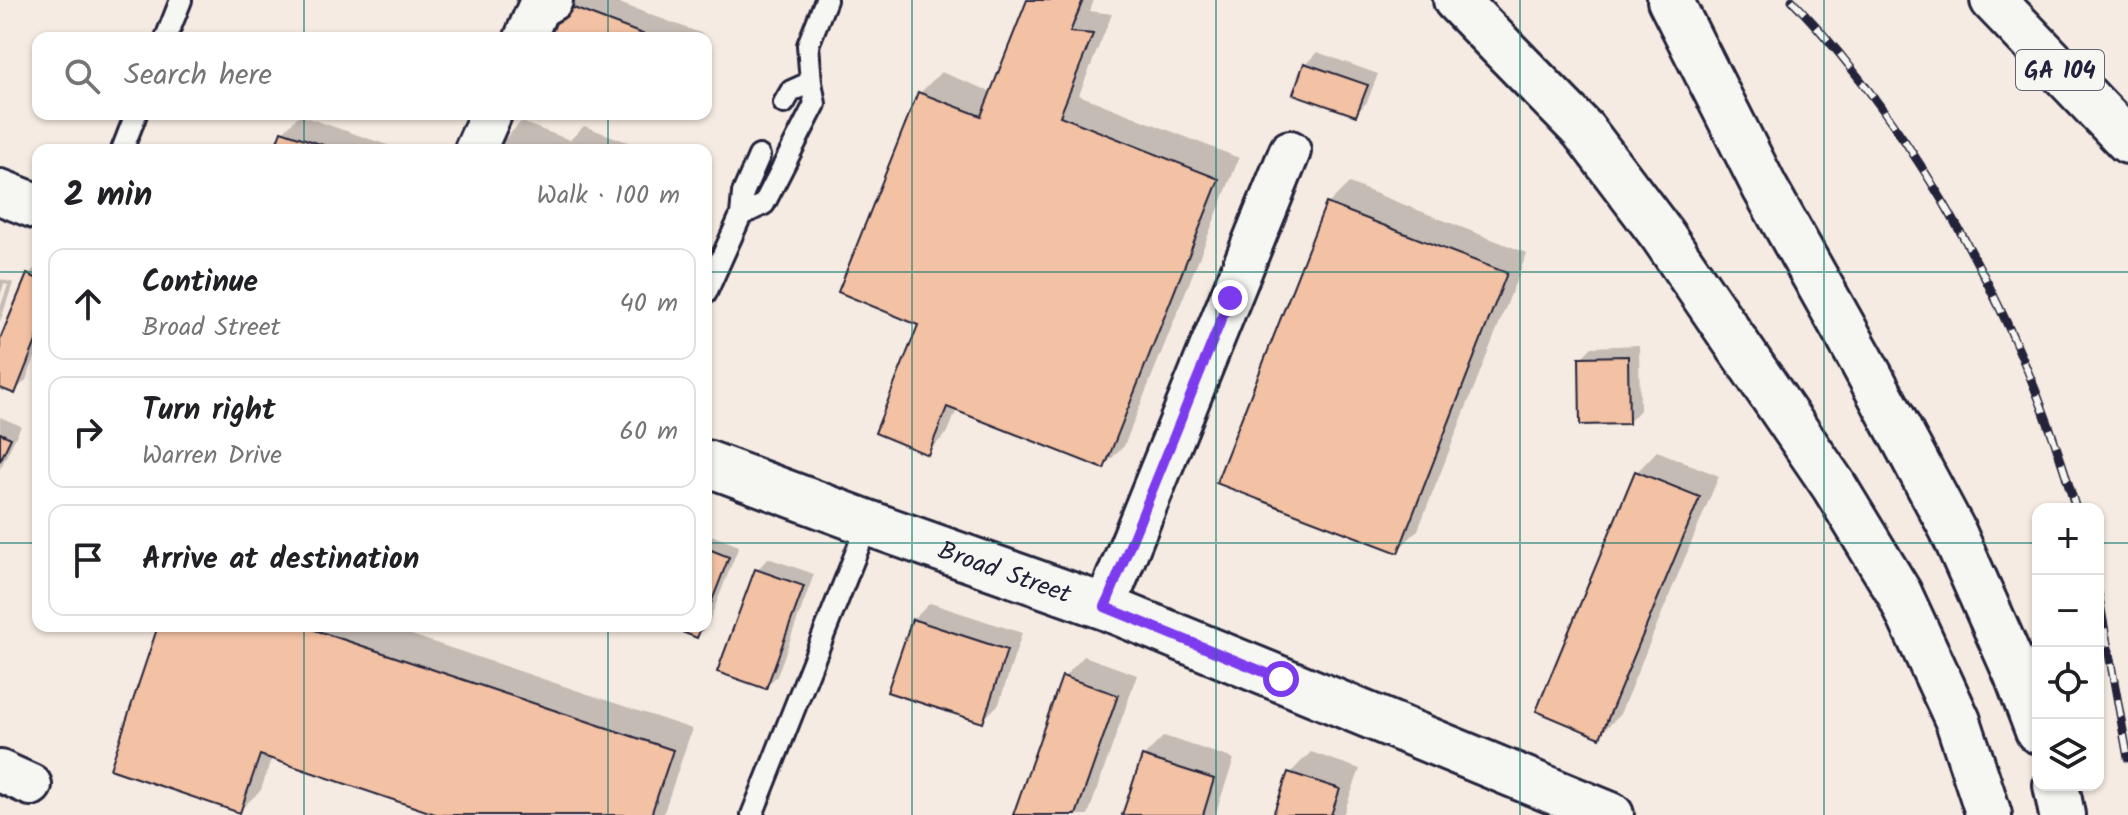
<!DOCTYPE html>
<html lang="en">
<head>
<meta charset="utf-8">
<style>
	body { margin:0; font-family:Kalam,sans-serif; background:#f2f2f2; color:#202124 }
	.controls { position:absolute; right:24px; bottom:24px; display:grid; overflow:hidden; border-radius:16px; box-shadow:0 2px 6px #0004 }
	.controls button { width:72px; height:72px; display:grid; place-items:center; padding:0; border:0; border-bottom:2px solid #e0e0e0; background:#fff; color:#202124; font:40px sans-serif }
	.stop { position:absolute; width:24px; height:24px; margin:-18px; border:6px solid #7c3aed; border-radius:50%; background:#fff }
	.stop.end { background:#7c3aed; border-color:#fff; box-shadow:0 2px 8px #0008 }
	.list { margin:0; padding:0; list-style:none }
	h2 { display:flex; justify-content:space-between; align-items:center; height:104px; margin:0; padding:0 32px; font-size:34px }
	h2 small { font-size:26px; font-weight:400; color:#757577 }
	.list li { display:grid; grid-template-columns:52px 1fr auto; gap:24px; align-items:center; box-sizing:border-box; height:112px; margin:0 16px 16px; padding:0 16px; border:2px solid #e0e0e0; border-radius:16px }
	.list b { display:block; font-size:30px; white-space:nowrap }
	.list p { margin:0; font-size:26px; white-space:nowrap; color:#757577 }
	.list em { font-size:26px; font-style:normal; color:#757577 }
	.icon { flex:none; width:44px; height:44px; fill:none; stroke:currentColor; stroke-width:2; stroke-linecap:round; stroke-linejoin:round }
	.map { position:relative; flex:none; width:2128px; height:815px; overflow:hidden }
	.search { position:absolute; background:#fff; box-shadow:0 2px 6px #0004; left:32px; top:32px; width:680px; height:88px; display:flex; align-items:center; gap:20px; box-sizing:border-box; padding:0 28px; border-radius:16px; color:#757577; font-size:30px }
	.panel { position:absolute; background:#fff; box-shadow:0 2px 6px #0004; left:32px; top:144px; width:680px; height:488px; border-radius:16px }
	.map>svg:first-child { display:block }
</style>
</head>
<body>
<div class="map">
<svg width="2128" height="815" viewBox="0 0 2128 815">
	<rect width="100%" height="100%" fill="#f5ebe2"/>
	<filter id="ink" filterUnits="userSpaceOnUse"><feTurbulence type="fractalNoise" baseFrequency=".0125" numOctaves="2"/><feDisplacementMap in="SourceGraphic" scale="16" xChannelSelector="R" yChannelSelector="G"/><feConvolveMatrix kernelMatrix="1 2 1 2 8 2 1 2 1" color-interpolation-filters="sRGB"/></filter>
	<g filter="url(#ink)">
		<path fill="#0003" d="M570,0H611L703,34L702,38H552Z
			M1030,0H1094L1090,11L1112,14L1079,95L1239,158L1124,446L1103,467L957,409L948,432L927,453L921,323L920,93L941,72L992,92Z
			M1317,52L1378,74L1367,102L1356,114L1306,64Z
			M299,115L402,150H276L283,132Z
			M521,122L570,140L584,126L630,143L627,150H498L501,143Z
			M1349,183L1527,253L1418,530L1397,551L1328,204Z
			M38,265V350L26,380L14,392L0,386V345L28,275Z
			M0,279L13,283L0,322V308L8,285L4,284L0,296Z
			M1639,345L1640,410L1629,422L1581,358L1592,347Z
			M0,417L21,426L0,469Z
			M1657,451L1719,476L1620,714L1600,735L1637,472Z
			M706,533L739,546L708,624L697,636L672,626H706Z
			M768,558L814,574L777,676L765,687L757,570Z
			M930,603L1022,633L999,704L982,721L913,620Z
			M160,626H385L692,729L663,815H445L272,757L261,790L240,810Z
			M1084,656L1137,675L1088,815H1015L1064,677Z
			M1164,736L1234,759L1215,815H1124L1143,757Z
			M1311,752L1360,769L1343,815H1275L1290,773Z"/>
		<path fill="#f3c1a3" stroke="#22223b" stroke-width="2" d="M1027,0H1083L1070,32L1093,34L1060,116L1219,179L1104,469L947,407L928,455L875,433L918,325L838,292L918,92L981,116Z
			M563,4L653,38H550Z
			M1304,63L1368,85L1356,116L1293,94Z
			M281,131L338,150H274Z
			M1326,203L1507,273L1398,553L1216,483Z
			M27,274L38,279V336L15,394L0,388V339Z
			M1628,356L1629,424L1580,425L1579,357Z
			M0,433L11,438L0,461Z
			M1635,471L1700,497L1600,738L1536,711Z
			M706,548L729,557L706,616Z
			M755,569L804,586L766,689L717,672Z
			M912,619L1007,650L983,723L887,692Z
			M158,626H313L312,629L673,750L651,815H438L260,755L240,813L110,769Z
			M667,626H702L697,638Z
			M1062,676L1118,695L1076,815H1013Z
			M1142,756L1214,779L1203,815H1122Z
			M1288,772L1340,789L1331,815H1273Z"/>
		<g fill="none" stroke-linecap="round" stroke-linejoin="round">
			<g stroke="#22223b" stroke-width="26">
				<path id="lane" d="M166,38L181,0
					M811,82L808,45L826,0
					M122,150L136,114
					M759,156L743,193L741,215L764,204L815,104L811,82L791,91L784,103
					M706,293L741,215
					M752,815L868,523"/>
			</g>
			<g stroke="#22223b" stroke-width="46">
				<path id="street" d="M525,38L538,8L552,0
					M475,150L491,114
					M1105,607L1290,151
					M0,771L31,785"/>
			</g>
			<g stroke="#22223b" stroke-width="50">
				<g id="secondary">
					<path d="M0,192L38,207"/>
					<path id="s1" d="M706,463L868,523L1105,607L1611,815"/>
				</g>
			</g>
			<g stroke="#22223b" stroke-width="50">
				<path id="primary" d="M1456,0L1583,130L1663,236L1834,486L1899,593L1958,721L1989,815
					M1670,0L1765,188L1861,359L1952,529L2016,673L2038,731
					M1993,0L2128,141
					M2056,785L2062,815"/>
			</g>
			<use href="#lane" stroke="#f6f6f2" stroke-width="20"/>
			<use href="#street" stroke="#f6f6f2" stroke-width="40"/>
			<use href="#secondary" stroke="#f6f6f2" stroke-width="44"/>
			<use href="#primary" stroke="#f6f6f2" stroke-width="44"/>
			<g stroke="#22223b" stroke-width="9">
				<path id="rail" d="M1792,0C1924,139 2023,325 2076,509
					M2098,593L2128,758"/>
			</g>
			<use href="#rail" stroke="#f6f6f2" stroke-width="6" stroke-dasharray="18" stroke-linecap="butt"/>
		</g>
	</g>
	<g fill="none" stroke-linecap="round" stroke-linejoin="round" filter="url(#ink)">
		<path stroke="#7c3aed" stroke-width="10" d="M1230,298L1105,607L1281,679"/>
	</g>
	<path fill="none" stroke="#0f766e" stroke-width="2" stroke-opacity="0.55" d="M304,0V38M608,0V38M912,0V815M1216,0V815M1520,0V815M1824,0V815M304,114V150M608,114V150M0,272H38M706,272H2128M0,543H38M706,543H2038M2098,543H2128M304,626V815M608,626V815"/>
	<g text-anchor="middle" stroke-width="6" stroke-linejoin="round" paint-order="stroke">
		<rect fill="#f6f6f2" stroke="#626272" stroke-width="2" x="2016" y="50" width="88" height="40" rx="6"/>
		<g font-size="24" font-weight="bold" fill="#22223b">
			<text x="2060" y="78">GA 104</text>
		</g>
		<g font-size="26" fill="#22223b" stroke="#f6f6f2">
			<text dy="9" stroke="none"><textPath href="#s1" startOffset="318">Broad Street</textPath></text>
		</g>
	</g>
</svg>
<div class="controls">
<button>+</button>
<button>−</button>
<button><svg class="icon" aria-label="locate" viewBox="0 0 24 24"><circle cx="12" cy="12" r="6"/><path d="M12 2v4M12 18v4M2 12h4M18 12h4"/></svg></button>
<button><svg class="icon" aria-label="layers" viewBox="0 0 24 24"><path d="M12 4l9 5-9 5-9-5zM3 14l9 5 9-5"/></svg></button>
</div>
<div class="stop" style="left:1281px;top:679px"></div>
<div class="stop end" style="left:1230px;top:298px"></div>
<div class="search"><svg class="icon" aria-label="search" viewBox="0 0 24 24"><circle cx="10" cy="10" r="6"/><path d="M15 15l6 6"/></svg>Search here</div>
<section class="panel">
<h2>2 min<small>Walk · 100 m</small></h2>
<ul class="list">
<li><svg class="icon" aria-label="ahead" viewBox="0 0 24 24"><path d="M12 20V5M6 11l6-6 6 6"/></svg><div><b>Continue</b><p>Broad Street</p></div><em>40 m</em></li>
<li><svg class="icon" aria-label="right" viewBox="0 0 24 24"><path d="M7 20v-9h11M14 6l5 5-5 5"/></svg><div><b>Turn right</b><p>Warren Drive</p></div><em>60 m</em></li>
<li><svg class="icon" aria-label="arrive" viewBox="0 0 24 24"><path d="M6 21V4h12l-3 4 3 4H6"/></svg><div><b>Arrive at destination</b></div></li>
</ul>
</section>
</div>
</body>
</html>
